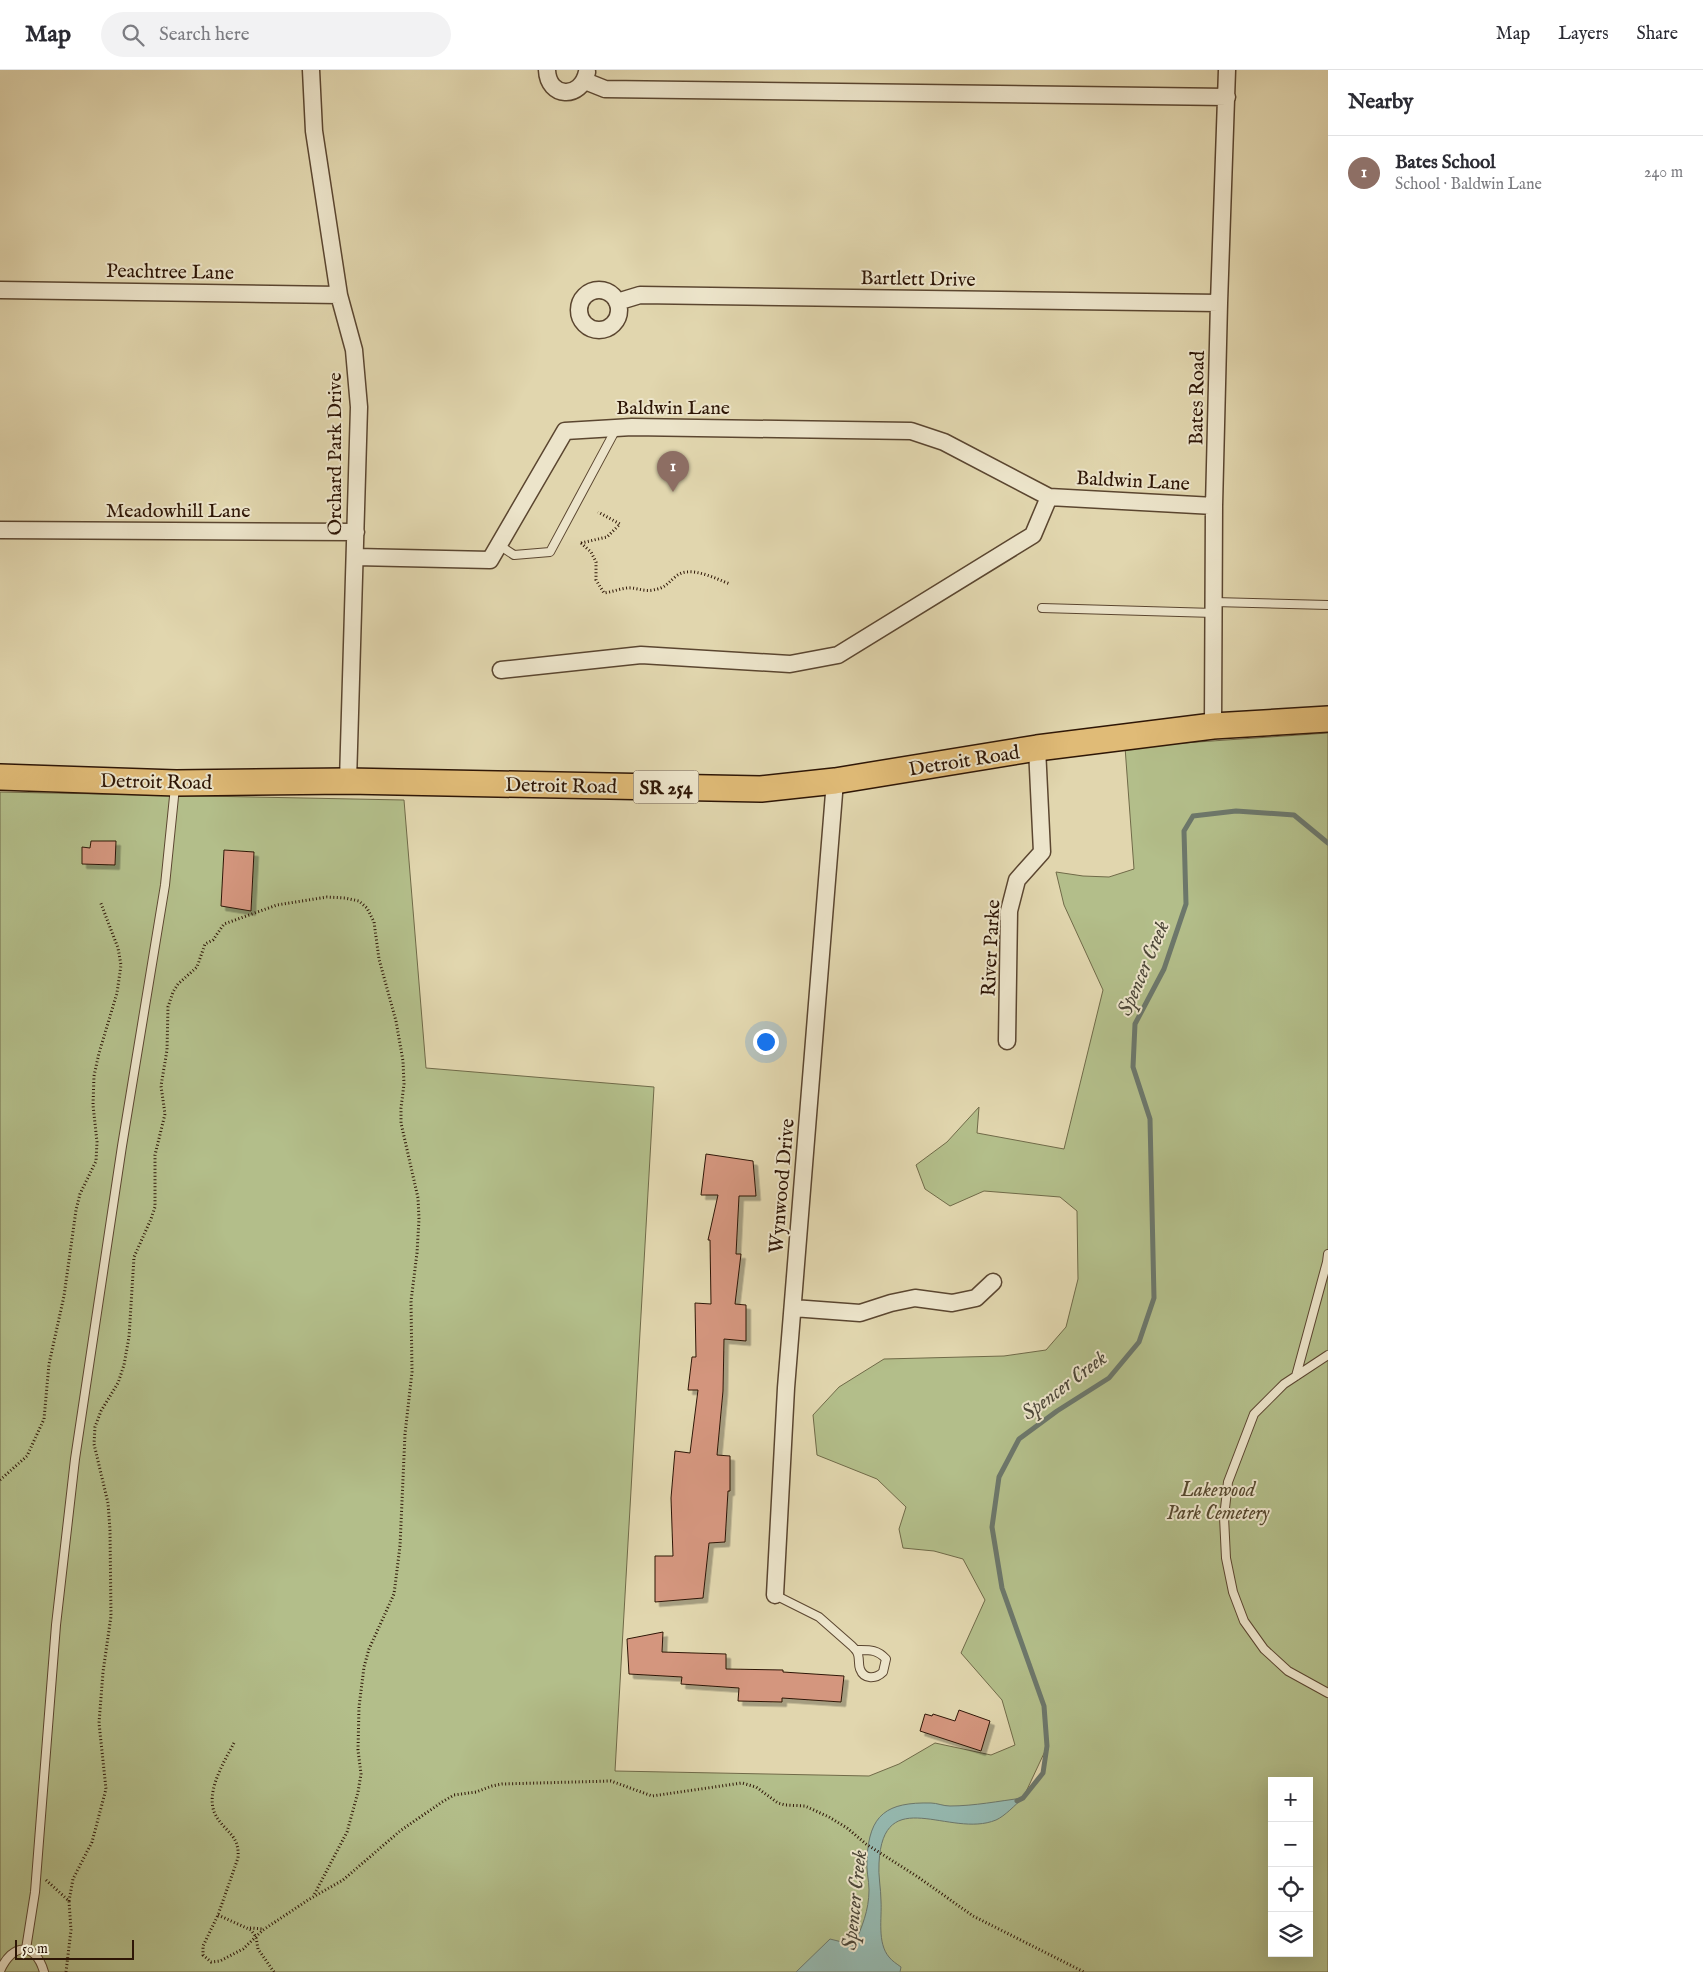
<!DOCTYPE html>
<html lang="en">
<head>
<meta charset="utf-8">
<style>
	body { margin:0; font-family:"IM FELL English",serif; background:#f2f2f3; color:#2b2b33 }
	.controls { position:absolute; right:15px; bottom:15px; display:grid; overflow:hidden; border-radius:0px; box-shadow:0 5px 20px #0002 }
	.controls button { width:45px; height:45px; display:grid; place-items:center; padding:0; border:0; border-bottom:1px solid #e1e1e2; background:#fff; color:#2b2b33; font:25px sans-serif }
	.scale { position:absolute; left:15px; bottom:12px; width:119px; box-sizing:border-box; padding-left:5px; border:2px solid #2e1606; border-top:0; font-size:14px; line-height:18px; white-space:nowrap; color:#2e1606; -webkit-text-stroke:4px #ece4ca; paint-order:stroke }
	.you { position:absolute; left:765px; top:971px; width:18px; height:18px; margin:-12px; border:4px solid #fff; border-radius:50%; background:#1a73e8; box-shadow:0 0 0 8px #1a73e833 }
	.badge { display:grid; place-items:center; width:32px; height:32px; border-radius:50%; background:#ea580c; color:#fff; font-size:16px; font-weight:700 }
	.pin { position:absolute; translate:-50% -41px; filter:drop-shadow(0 1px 2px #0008) }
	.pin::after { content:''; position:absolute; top:26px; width:18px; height:15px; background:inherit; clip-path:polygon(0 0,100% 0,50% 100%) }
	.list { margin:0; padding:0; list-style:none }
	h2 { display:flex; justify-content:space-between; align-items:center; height:65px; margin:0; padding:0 20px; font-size:21px }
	h2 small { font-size:16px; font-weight:400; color:#7c7c81 }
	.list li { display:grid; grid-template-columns:32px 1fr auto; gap:15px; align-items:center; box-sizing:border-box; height:75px; padding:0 20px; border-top:1px solid #e1e1e2 }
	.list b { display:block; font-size:19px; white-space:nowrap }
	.list p { margin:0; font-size:16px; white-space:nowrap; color:#7c7c81 }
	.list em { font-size:16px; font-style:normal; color:#7c7c81 }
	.icon { flex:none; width:28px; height:28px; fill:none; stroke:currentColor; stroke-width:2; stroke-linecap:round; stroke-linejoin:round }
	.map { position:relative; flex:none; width:1328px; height:1902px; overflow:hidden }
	header { display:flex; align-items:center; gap:30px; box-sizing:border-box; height:70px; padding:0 25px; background:#fff; border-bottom:1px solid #e1e1e2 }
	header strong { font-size:24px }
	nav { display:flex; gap:28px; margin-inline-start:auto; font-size:18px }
	.search { width:350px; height:45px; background:#f2f2f3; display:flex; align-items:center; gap:12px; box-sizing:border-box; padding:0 18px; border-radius:28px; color:#7c7c81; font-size:19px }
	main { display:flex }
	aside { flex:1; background:#fff }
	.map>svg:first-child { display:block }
</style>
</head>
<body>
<header>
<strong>Map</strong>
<div class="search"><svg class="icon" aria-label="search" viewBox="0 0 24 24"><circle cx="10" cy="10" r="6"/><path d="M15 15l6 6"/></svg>Search here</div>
<nav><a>Map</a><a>Layers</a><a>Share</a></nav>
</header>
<main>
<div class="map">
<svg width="1328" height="1902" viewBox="0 0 1328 1902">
	<defs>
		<filter id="shadow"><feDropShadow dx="4.5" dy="4.5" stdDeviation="0" flood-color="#0004"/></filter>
	</defs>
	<rect width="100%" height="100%" fill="#e1d6ae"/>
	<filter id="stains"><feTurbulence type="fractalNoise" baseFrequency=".004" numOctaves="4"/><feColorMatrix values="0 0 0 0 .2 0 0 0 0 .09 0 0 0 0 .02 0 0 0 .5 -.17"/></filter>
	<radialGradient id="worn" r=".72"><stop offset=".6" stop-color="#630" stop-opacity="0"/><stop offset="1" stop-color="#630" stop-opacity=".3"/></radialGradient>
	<path fill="#b3be8a" stroke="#706a48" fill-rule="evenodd" d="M1328,663V1902H0V722L404,730L426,998L654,1017L615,1701L869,1706L899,1694L935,1673L991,1685L1015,1675L1002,1630L961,1583L985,1530L963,1489L934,1481L903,1478L899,1459L906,1437L877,1409L817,1385L813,1345L839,1317L884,1289L1004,1286L1046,1280L1066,1257L1078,1209L1077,1141L1060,1127L984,1121L950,1136L925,1119L916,1095L947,1072L979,1037L977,1063L1064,1079L1103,920L1064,835L1056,802L1083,806L1109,807L1134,799L1125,677ZM1046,1679L1043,1703L1024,1726ZM1272,1711H1309V1883H1272Z"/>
	<path fill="#95b8af" stroke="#6c776b" d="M1023,1728C1015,1735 1005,1746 996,1750C950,1769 883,1712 879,1793C878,1805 881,1819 881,1831C882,1848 877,1873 889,1887C892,1891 897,1894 901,1897L900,1902H796L830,1869L854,1875C862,1857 869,1840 869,1820C869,1810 866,1800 867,1789C869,1744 887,1732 931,1733C937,1733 943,1736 950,1736C974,1736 999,1731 1023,1728Z"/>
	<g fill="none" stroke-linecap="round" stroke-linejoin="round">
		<path stroke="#6c776b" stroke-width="5" d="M1017,1731L1023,1728L1043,1703L1047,1676L1044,1636L1002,1518L992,1457L999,1407L1019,1369L1057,1341L1109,1308L1139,1272L1154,1228L1150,1049L1133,997L1135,954L1164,899L1186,834L1184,761L1193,746L1236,741L1294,745L1328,773"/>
	</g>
	<path fill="#d4967e" stroke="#2e1606" filter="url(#shadow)" d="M91,771H116L115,795L82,794V777L90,778Z
		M224,780L254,782L251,841L221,836Z
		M706,1084L753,1091L756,1126H739L736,1184H741L735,1234L746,1235V1271L724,1269L723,1321L717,1385L730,1386V1421H728L725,1472L709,1473L703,1528L655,1532V1486H673L671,1428L675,1381L690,1383L698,1320H688L692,1287H696L695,1233L711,1234L710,1170H708L718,1125H701Z
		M663,1562L662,1582L726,1584V1599L783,1600V1602L844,1606L841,1632L782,1628V1632L738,1631L739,1618L681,1614L682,1607L629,1604L627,1569Z
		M959,1640L990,1651L981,1681L920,1661L925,1644L932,1646L933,1644L955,1651Z"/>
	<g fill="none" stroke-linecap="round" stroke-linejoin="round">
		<g stroke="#5b4630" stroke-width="10">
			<path id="service" d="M499,475L514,485L550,482L616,359
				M1214,532L1328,535
				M1042,538L1214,543
				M1328,1285L1284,1314L1254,1344L1228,1412L1224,1447L1226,1488L1233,1522L1244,1551L1264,1579L1288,1601L1328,1623
				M1296,1306L1327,1192L1328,1184
				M775,1525L819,1547L852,1576C854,1578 856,1580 857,1582C860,1587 858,1594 860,1599C864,1610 876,1609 883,1602L886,1589C877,1579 869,1580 857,1580
				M26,1879L35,1822L56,1555L75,1389L122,1076L165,815L175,717
				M0,1901C12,1873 35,1871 44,1902"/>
		</g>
		<g stroke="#5b4630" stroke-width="19">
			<path id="minor" d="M311,0L314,61L339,225L354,280L359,337L348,711
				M547,0C548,28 581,30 587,2
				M585,11L605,19L1227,27
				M0,220L339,225
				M579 240a20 20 0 1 1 40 0a20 20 0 1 1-40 0Z
				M617,232L640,225L1219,233
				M0,460L356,462
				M356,487L490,490L565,361L632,357L911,361L944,372L1049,427L1214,436
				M501,600L641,585L790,594L838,585L1033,465L1049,427
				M1213,656L1214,436L1219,233L1227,0
				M1007,971L1009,841L1017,810L1042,782L1037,678
				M793,1238L860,1243L891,1233L915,1228L952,1233L976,1228L993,1212
				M775,1525L786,1318L835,711"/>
		</g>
		<g stroke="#2e1606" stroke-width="28">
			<path id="primary" d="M0,707L176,713L348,711L761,719L835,711L1037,678L1213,656L1328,649"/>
		</g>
		<path stroke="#2e1606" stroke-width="3" stroke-dasharray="1 2.5" stroke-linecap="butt" d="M581,473L591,482L596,492V510L604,523C612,522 619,519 627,518C635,517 644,522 653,520C665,518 667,514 675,507C689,494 716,509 730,514
			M581,473L607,467L620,454L598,442
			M0,1410L27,1386L44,1349L49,1294L64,1226L76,1140L80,1124L96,1091L97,1072L93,1035L94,1006L99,983L117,923L121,895L118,878L100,831
			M234,1673C224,1692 205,1722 215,1744C224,1762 240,1764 238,1788L218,1845L203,1876V1885L211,1892L220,1891L243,1879L263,1860L308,1830L343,1810L400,1761L442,1732L454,1725L476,1722L492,1716L502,1714L611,1711L652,1726L742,1713L756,1717L778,1733L785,1735L805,1736L829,1747L847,1758L866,1774L918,1807L973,1846L1084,1902
			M46,1810L69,1831L71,1860L66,1902
			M69,1831L73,1809L92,1772L106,1719L99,1653L103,1602L111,1546L110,1460L108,1433L94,1374L95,1357L101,1341L118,1313L124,1295L129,1267L134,1187L151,1149L155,1137V1085L165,1044L161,1016L167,980L168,937L173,922L178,914L197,897L205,874L213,870L224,854L277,835L327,827L345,828L359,831L367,838L374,852L379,889L396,951L403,991L404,1014L401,1038V1053L418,1128L419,1149L417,1183L411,1231L412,1302L405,1364L400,1476L394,1524L369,1579L364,1597L359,1637L358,1680L361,1704L358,1722L347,1762L314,1825
			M218,1845L251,1860L256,1867L258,1879L274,1902
			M250,1858L263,1859"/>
		<use href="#service" stroke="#ece4ca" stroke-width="8"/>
		<use href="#minor" stroke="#ece4ca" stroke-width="16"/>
		<use href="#primary" stroke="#e0bb77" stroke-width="25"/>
	</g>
	<g text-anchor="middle" stroke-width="4" stroke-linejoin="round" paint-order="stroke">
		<rect fill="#ece4ca" stroke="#675441" stroke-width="1" x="633.5" y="700.5" width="65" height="33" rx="4"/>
		<g font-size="19" font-weight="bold" fill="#2e1606">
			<text x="666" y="724">SR 254</text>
		</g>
		<g font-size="20" fill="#2e1606" stroke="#ece4ca">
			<text transform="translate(170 201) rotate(1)" y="7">Peachtree Lane</text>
			<text transform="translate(918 208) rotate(1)" y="7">Bartlett Drive</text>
			<text transform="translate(1196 328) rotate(-89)" y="7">Bates Road</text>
			<text x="673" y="344">Baldwin Lane</text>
			<text transform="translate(334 384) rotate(-90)" y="7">Orchard Park Drive</text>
			<text transform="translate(1133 410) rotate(3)" y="7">Baldwin Lane</text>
			<text x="178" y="447">Meadowhill Lane</text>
			<text transform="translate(964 690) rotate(-9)" y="7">Detroit Road</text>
			<text transform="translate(156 711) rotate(1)" y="7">Detroit Road</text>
			<text transform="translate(561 715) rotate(1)" y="7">Detroit Road</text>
			<text transform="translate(990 878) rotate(-87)" y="7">River Parke</text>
			<text transform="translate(781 1116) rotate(-85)" y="7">Wynwood Drive</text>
		</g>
		<g font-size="20" font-style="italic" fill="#56482e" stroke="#ece4ca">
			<text x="1218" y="1426">Lakewood<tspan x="1218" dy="23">Park Cemetery</tspan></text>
		</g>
		<g font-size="21" font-style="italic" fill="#4d4739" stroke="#ece4ca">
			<text transform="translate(1143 898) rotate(-67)" y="7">Spencer Creek</text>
			<text transform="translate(1064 1315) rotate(-37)" y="7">Spencer Creek</text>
			<text transform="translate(854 1830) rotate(-84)" y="7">Spencer Creek</text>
		</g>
	</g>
	<rect width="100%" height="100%" filter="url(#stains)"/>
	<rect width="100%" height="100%" fill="url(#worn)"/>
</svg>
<div class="controls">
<button>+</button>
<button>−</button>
<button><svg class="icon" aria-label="locate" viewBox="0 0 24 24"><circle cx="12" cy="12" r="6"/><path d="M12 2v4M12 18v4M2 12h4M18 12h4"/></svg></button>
<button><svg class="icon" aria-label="layers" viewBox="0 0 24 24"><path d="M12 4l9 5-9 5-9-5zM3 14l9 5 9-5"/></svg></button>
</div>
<div class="scale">50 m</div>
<div class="you"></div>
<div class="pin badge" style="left:673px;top:422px;background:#8d6e63">1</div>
</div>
<aside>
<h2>Nearby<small></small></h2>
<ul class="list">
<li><span class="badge" style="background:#8d6e63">1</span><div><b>Bates School</b><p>School · Baldwin Lane</p></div><em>240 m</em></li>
</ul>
</aside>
</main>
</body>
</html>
